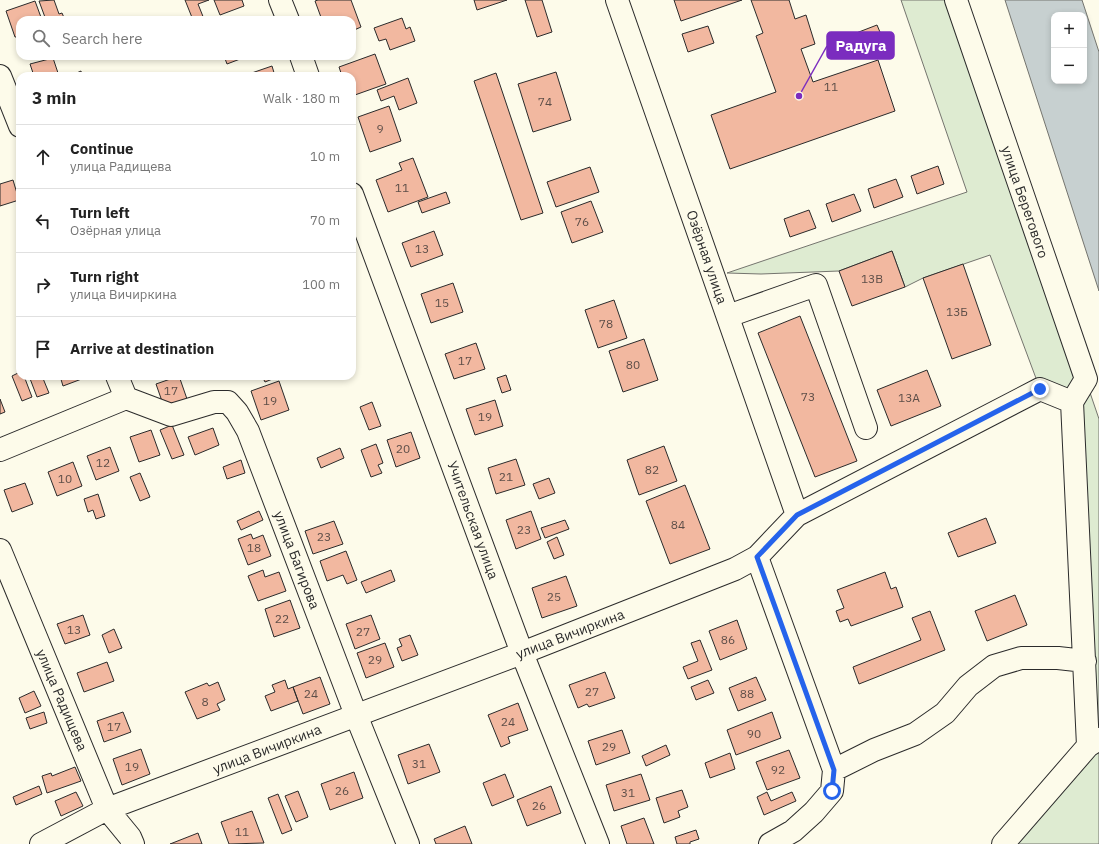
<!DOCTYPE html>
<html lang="en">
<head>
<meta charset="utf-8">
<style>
	body { margin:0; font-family:"IBM Plex Sans",sans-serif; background:#f6f6f6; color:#222 }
	.controls { position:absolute; right:12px; top:12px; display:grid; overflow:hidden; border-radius:8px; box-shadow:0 2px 6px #0003 }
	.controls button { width:36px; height:36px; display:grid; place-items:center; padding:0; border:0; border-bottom:1px solid #e0e0e0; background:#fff; color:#222; font:20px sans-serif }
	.stop { position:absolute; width:12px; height:12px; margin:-9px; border:3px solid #2563eb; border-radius:50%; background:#fff }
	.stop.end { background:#2563eb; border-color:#fff; box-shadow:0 1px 4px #0008 }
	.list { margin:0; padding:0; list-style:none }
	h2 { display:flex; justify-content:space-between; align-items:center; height:52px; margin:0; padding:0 16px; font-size:17px }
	h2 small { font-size:13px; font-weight:400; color:#767676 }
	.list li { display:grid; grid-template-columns:26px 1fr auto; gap:12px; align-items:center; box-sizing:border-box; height:64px; padding:0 16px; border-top:1px solid #e0e0e0 }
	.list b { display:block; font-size:15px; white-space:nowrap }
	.list p { margin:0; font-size:13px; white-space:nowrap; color:#767676 }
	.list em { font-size:13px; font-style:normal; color:#767676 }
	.icon { flex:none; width:22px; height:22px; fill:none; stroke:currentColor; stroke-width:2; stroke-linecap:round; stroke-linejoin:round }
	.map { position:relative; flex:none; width:1099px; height:844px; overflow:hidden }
	.search { position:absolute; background:#fff; box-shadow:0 2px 6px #0003; left:16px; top:16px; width:340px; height:44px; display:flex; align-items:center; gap:10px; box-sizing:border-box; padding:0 14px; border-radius:12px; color:#767676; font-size:15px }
	.panel { position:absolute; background:#fff; box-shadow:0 2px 6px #0003; left:16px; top:72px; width:340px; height:308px; border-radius:12px }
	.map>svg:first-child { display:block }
</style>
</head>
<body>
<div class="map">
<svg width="1099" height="844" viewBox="0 0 1099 844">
	<rect width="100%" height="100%" fill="#fdfbea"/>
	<path fill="#deebd1" stroke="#74746e" d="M901,0H956L1099,419V844H1003L1088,746L1072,403L1040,389L990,255L923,278L905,287L892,251L839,271L761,274L727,273L967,192Z"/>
	<path fill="#c7d0d0" stroke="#74746e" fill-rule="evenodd" d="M1005,0H1082L1099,52V291ZM1054,15H1084V81H1054Z"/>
	<path fill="#f2b8a0" stroke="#2b2b2b" d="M54,0L59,14L62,13L65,20H46L39,1Z
		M185,0H209L198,4L204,19L193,20Z
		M214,0H242L244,6L220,15Z
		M318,0H351L361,27L352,31V20H322L315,1Z
		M474,0H507L477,10Z
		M525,0H542L552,32L537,37Z
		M674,0H742L681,21Z
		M751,0H789L795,19L806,15L815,44L801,49L813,82L878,60L895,111L730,169L711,115L776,92L756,36L763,33Z
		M35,1L42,20H20V37H15L6,11Z
		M402,18L406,29L410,27L415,41L390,50L386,39L379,41L374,28Z
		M877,25L885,44L859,54L851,35Z
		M708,26L714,43L688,52L682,34Z
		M375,54L386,84L352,96V76H342L339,67Z
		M224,56H248L227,64Z
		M53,58L59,76H34L30,64Z
		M272,66L275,76H243Z
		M81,71L82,76H70Z
		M556,72L571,120L533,132L518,84Z
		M496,73L543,213L521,220L474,81Z
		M408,78L417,103L399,110L394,96L381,101L377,90Z
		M389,106L401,141L370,152L358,117Z
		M413,158L428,197L388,212L376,180L402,170L399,163Z
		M938,166L944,184L917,194L911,176Z
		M590,167L599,192L556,207L547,182Z
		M896,179L903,197L874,208L868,189Z
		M13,180L19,200L0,206V184Z
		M446,192L450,203L422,213L418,202Z
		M854,194L861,211L832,222L826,204Z
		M591,201L603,232L572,243L561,212Z
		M809,210L816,228L790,237L784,219Z
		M434,231L443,255L411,267L402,243Z
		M892,251L905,287L852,306L839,271Z
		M963,264L991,345L952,359L923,278Z
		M453,283L463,312L431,323L421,294Z
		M614,300L627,338L598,348L585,310Z
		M800,316L857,461L815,477L758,333Z
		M644,339L658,380L623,392L609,351Z
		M476,343L485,369L454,379L445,354Z
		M927,370L941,406L891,426L877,390Z
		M20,372V376H24L32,397L22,401L12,376Z
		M506,375L511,390L502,393L497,378Z
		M29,376H42L49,393L37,397Z
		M60,376H87V377L63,386Z
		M179,376L187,399L164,407L156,384Z
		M262,376H280L265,382Z
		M279,381L289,410L261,420L251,391Z
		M0,399L5,412L0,414Z
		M495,400L503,426L475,435L466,409Z
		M372,402L381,426L369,430L360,407Z
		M172,425L184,455L172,459L160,430Z
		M213,428L219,445L195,455L188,437Z
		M151,430L160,455L139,462L130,437Z
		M411,432L420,458L396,467L387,440Z
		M376,444L383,463L378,465L382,473L371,477L361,450Z
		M664,446L677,481L639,495L627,460Z
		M110,447L119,471L96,480L87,456Z
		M340,448L344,458L321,468L317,458Z
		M516,459L525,485L496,494L488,468Z
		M241,460L245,473L227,479L223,467Z
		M73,462L82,486L57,496L48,472Z
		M140,473L150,497L140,501L130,477Z
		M549,478L555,493L539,499L533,484Z
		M25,483L33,504L12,512L4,490Z
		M685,485L710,549L670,564L646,501Z
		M98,494L105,516L96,519L93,510L88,512L84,499Z
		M259,511L263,520L241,530L237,521Z
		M531,511L541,539L516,549L506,520Z
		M986,518L996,543L958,557L948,533Z
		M565,520L569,529L545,538L541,528Z
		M334,521L343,544L313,554L305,531Z
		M251,534L253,539L263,535L271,556L248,565L238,539Z
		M557,537L564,555L554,559L547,542Z
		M346,551L357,580L347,584L343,575L327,581L320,561Z
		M263,570L265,577L279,572L286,591L258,601L248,576Z
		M391,570L395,581L366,593L361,582Z
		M885,572L891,589L896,587L903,607L851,626L848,619L840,622L836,611L844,608L837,590Z
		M566,576L577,606L542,618L532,588Z
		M1015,595L1027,625L987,641L975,611Z
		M290,600L300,628L274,637L265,609Z
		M930,611L945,650L859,684L853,667L921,640L912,618Z
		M83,615L90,635L65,644L57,624Z
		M371,615L380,639L355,649L346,624Z
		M737,620L747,649L720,660L709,631Z
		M114,629L122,648L109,653L102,635Z
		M410,635L418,655L402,661L397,648L402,646L399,639Z
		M700,640L712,670L688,679L683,667L698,661L691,643Z
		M385,643L394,667L366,678L357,653Z
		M107,662L114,681L84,692L77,673Z
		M605,672L615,698L589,707L587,704L578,708L569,685Z
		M320,677L330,704L303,714L293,687Z
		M756,677L766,700L738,711L729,688Z
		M285,680L288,689L293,687L298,701L271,711L265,696L275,692L272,685Z
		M708,680L714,693L696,700L691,687Z
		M218,682L225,700L217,704L220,710L197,719L185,692L207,683L209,686Z
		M34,691L41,706L25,713L19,698Z
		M518,703L528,730L508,737L510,743L501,747L488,715Z
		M44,712L47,723L30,729L26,718Z
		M123,712L131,732L104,742L97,721Z
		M772,712L781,738L736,755L727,730Z
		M622,730L630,753L596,765L588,741Z
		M429,744L440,772L408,784L398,755Z
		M666,745L670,755L646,766L642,756Z
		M141,749L150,774L122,785L113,759Z
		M789,750L800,778L767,790L756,762Z
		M730,753L735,769L710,778L705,763Z
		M75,767L81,781L47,793L42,776L51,773L52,776Z
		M354,772L363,798L330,810L321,784Z
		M505,774L514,797L492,806L483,783Z
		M641,774L650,800L614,811L606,785Z
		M39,786L42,794L16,805L13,797Z
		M551,786L561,813L527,826L517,800Z
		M682,790L688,807L678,811L680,817L664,823L656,798Z
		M298,791L308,817L296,822L285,796Z
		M76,792L83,806L61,816L55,801Z
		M767,792L771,801L792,792L796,801L764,815L757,797Z
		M278,794L292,830L282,834L268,798Z
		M252,811L264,843L229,844L221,822Z
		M644,818L654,844H627L621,826Z
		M465,826L472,844H436L434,839Z
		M696,830L699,839L690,842V844H677L675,837Z
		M198,833L202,844H170Z"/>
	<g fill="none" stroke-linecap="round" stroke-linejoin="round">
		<g stroke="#2b2b2b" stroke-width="24">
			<path id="minor" d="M280,0L288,20
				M617,0L797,515
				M956,0L1086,379L1072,402
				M301,56L308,76
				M0,76L20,126
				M352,194L522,653L598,844
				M728,316L816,285L866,428
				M117,376L126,398L171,415L214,402H228L237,412L248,431L356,715L408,844
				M1072,402L1088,746
				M0,450L126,398
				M0,550L107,809L130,837L133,844
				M757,557L834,770L832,791L814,812L793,831L770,844
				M834,770L874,750L915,734L945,713L968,686L994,666L1021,658H1058L1085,661
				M41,844L107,809L522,653L735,569L757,557L797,515L1040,389L1072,402
				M1003,844L1088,746L1099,739"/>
		</g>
		<use href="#minor" stroke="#fdfbea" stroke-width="22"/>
	</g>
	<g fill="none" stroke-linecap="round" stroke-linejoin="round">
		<path stroke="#2563eb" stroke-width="5" d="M832,791L834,770L757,557L797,515L1040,389"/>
	</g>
	<g text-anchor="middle" stroke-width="3" stroke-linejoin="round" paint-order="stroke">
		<g font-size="12" fill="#5d4e48">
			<text x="831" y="91">11</text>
			<text x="545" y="106">74</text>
			<text x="380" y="133">9</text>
			<text x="402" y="192">11</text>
			<text x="582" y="226">76</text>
			<text x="422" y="253">13</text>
			<text x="872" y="283">13В</text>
			<text x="442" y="307">15</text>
			<text x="957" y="316">13Б</text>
			<text x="606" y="328">78</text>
			<text x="465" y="365">17</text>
			<text x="633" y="369">80</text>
			<text x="171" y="395">17</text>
			<text x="808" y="401">73</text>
			<text x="909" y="402">13А</text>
			<text x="270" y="405">19</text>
			<text x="485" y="421">19</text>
			<text x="403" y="453">20</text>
			<text x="103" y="467">12</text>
			<text x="652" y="474">82</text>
			<text x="506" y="481">21</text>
			<text x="65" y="483">10</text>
			<text x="678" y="529">84</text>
			<text x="524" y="534">23</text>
			<text x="324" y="541">23</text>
			<text x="254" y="552">18</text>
			<text x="554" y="601">25</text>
			<text x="282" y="623">22</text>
			<text x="74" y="634">13</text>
			<text x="363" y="636">27</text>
			<text x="728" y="644">86</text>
			<text x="375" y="664">29</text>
			<text x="592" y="696">27</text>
			<text x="311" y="698">24</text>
			<text x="747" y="698">88</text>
			<text x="205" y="706">8</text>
			<text x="508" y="726">24</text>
			<text x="114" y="731">17</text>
			<text x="754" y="738">90</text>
			<text x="609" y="751">29</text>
			<text x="419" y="768">31</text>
			<text x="132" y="771">19</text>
			<text x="778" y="774">92</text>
			<text x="342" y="795">26</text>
			<text x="628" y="797">31</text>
			<text x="539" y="810">26</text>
			<text x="242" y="836">11</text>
		</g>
		<g font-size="14" fill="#2b2b2b" stroke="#fdfbea">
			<text transform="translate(1025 202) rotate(71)" y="5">улица Берегового</text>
			<text transform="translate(707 257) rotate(71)" y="5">Озёрная улица</text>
			<text transform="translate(473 520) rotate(70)" y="5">Учительская улица</text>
			<text transform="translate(297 560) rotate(69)" y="5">улица Багирова</text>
			<text transform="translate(570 634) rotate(-21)" y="5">улица Вичиркина</text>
			<text transform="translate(62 700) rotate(67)" y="5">улица Радищева</text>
			<text transform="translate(267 749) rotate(-21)" y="5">улица Вичиркина</text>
		</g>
	</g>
	<path fill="none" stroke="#7b2cbf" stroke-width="1.5" d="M799 96L827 46"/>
	<circle fill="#7b2cbf" stroke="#fdfbea" stroke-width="1.5" cx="799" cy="96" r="4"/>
	<rect fill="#7b2cbf" stroke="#7b2cbf" stroke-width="1.5" x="827" y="32" width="67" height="27" rx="4"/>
	<g font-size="15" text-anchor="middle" font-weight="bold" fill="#fff">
		<text x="861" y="51">Радуга</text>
	</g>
</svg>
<div class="controls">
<button>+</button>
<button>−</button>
</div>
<div class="stop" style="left:832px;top:791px"></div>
<div class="stop end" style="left:1040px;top:389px"></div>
<div class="search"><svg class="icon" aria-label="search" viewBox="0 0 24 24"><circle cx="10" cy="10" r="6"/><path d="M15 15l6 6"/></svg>Search here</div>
<section class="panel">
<h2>3 min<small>Walk · 180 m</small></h2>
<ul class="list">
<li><svg class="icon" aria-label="ahead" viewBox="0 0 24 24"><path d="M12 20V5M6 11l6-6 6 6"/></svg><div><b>Continue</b><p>улица Радищева</p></div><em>10 m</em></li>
<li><svg class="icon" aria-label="left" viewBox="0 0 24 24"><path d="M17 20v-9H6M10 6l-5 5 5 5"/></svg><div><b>Turn left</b><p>Озёрная улица</p></div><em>70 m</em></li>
<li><svg class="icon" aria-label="right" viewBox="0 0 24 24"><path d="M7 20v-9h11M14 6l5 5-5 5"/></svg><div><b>Turn right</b><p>улица Вичиркина</p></div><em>100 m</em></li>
<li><svg class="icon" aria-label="arrive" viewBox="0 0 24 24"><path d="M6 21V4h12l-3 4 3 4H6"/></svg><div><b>Arrive at destination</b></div></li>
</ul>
</section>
</div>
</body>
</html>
